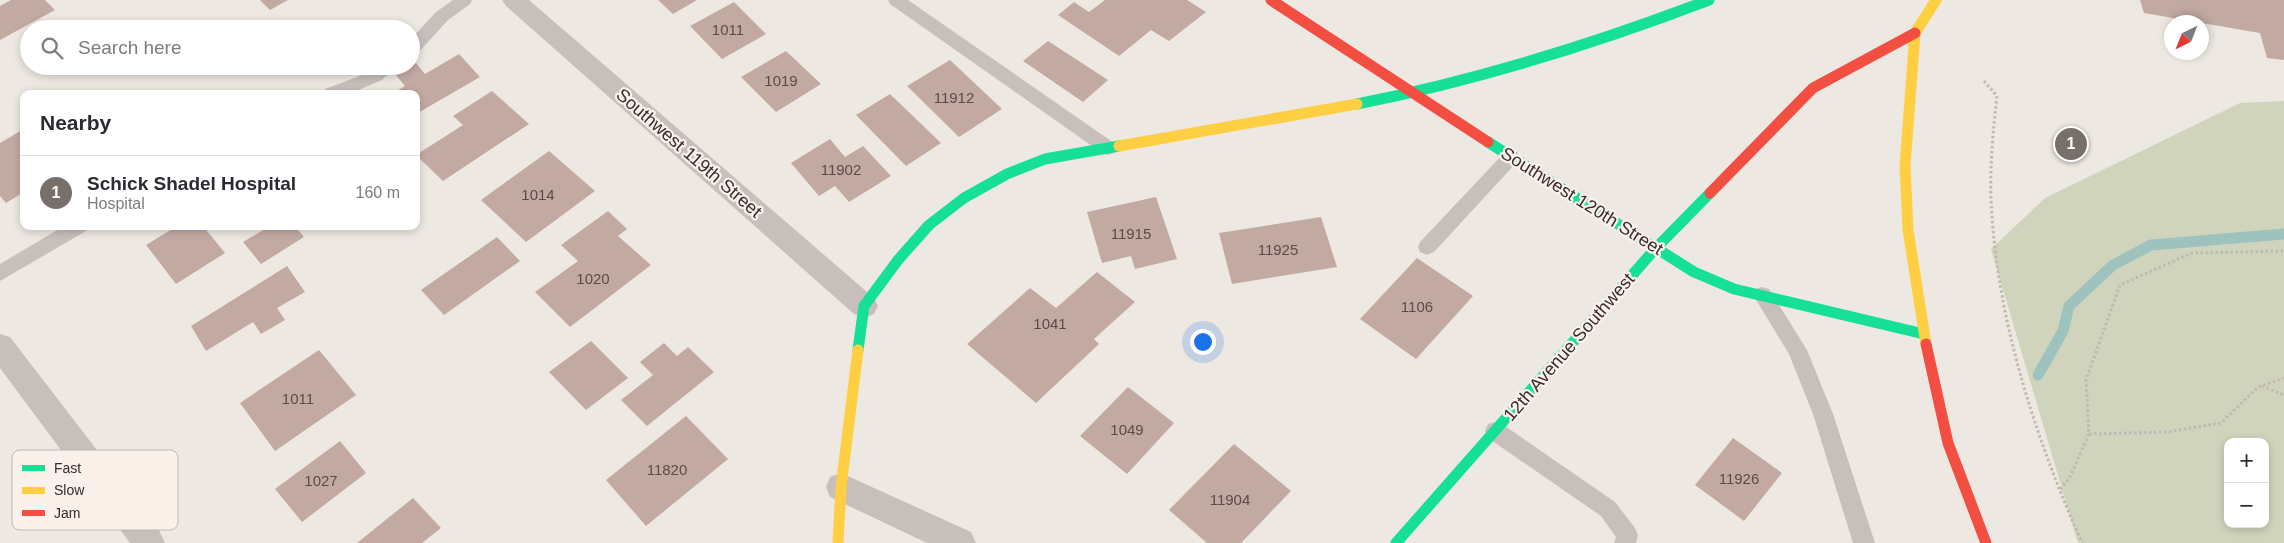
<!DOCTYPE html>
<html lang="en">
<head>
<meta charset="utf-8">
<style>
	body { margin:0; font-family:Helvetica,sans-serif; background:#f2f2f3; color:#2b2b33 }
	.controls { position:absolute; right:15px; bottom:15px; display:grid; overflow:hidden; border-radius:10px; box-shadow:0 2px 8px #0003 }
	.controls button { width:45px; height:45px; display:grid; place-items:center; padding:0; border:0; border-bottom:1px solid #e1e1e2; background:#fff; color:#2b2b33; font:25px sans-serif }
	.compass { position:absolute; left:2164px; top:15px; width:45px; height:45px; border-radius:50%; background:#fff; box-shadow:0 2px 8px #0003; rotate:223deg }
	.you { position:absolute; left:1202px; top:341px; width:18px; height:18px; margin:-12px; border:4px solid #fff; border-radius:50%; background:#1a73e8; box-shadow:0 0 0 8px #1a73e833 }
	.badge { display:grid; place-items:center; width:32px; height:32px; border-radius:50%; background:#786e6a; color:#fff; font-size:16px; font-weight:700 }
	.pin { position:absolute; translate:-50% -50%; border:2px solid #fff; box-shadow:0 1px 5px #0006 }
	.list { margin:0; padding:0; list-style:none }
	h2 { display:flex; justify-content:space-between; align-items:center; height:65px; margin:0; padding:0 20px; font-size:21px }
	h2 small { font-size:16px; font-weight:400; color:#7c7c81 }
	.list li { display:grid; grid-template-columns:32px 1fr auto; gap:15px; align-items:center; box-sizing:border-box; height:75px; padding:0 20px; border-top:1px solid #e1e1e2 }
	.list b { display:block; font-size:19px; white-space:nowrap }
	.list p { margin:0; font-size:16px; white-space:nowrap; color:#7c7c81 }
	.list em { font-size:16px; font-style:normal; color:#7c7c81 }
	.icon { flex:none; width:28px; height:28px; fill:none; stroke:currentColor; stroke-width:2; stroke-linecap:round; stroke-linejoin:round }
	.map { position:relative; flex:none; width:2284px; height:543px; overflow:hidden }
	.search { position:absolute; background:#fff; box-shadow:0 2px 8px #0003; left:20px; top:20px; width:400px; height:55px; display:flex; align-items:center; gap:12px; box-sizing:border-box; padding:0 18px; border-radius:28px; color:#7c7c81; font-size:19px }
	.panel { position:absolute; background:#fff; box-shadow:0 2px 8px #0003; left:20px; top:90px; width:400px; height:140px; border-radius:10px }
	.map>svg:first-child { display:block }
</style>
</head>
<body>
<div class="map">
<svg width="2284" height="543" viewBox="0 0 2284 543">
	<rect width="100%" height="100%" fill="#eee8e2"/>
	<path fill="#d1d4bc" fill-rule="evenodd" d="M2284,101V543H2078L1991,249L2045,198L2240,103ZM2228,442H2265V524H2228Z"/>
	<g fill="none" stroke-linecap="round" stroke-linejoin="round">
		<path stroke="#9ec2be" stroke-width="11" d="M2038,375L2063,331L2069,306L2113,265L2151,245L2284,234"/>
	</g>
	<path fill="#c2aaa3" d="M11,0H45L55,10L0,40V6Z
		M260,0H288L270,10Z
		M658,0H697L673,14Z
		M1105,0H1187L1206,12L1169,41L1151,30L1119,56L1058,15L1074,2L1089,12Z
		M2140,0H2284V60L2267,58L2260,33L2144,13Z
		M734,2L766,34L722,59L690,26Z
		M1048,41L1108,80L1083,102L1023,61Z
		M786,51L821,84L776,112L741,77Z
		M459,54L480,77L416,114V94H392L405,86L395,74L416,63L425,74Z
		M950,60L1002,109L959,137L907,86Z
		M492,91L529,124L443,181L416,155L463,125L453,116Z
		M890,94L941,143L906,166L856,115Z
		M22,130L24,192L6,203L0,196V143Z
		M830,139L845,157L863,146L891,176L849,202L835,186L819,196L791,163Z
		M549,151L595,191L526,242L481,200Z
		M1156,197L1177,259L1135,269L1131,256L1102,263L1087,212Z
		M608,211L627,229L618,236L651,265L570,327L535,292L578,261L561,245Z
		M1321,217L1337,267L1232,284L1219,233Z
		M177,226H203L225,253L176,284L146,245Z
		M270,226H295L304,237L261,264L243,242Z
		M497,237L520,261L444,315L421,290Z
		M1417,258L1473,296L1416,359L1360,319Z
		M287,266L305,292L277,308L285,320L261,334L253,322L206,351L191,326Z
		M1097,272L1135,302L1094,339L1099,344L1036,403L967,344L1030,288L1056,308Z
		M591,341L628,378L586,410L549,372Z
		M664,343L677,356L688,347L714,372L647,426L621,400L653,375L640,362Z
		M319,350L356,395L275,451L240,403Z
		M1128,387L1174,423L1127,474L1080,436Z
		M686,416L728,459L646,526L606,480Z
		M1733,438L1782,473L1744,521L1695,485Z
		M340,441L366,473L302,522L275,489Z
		M1234,444L1291,491L1241,543H1207L1169,510Z
		M413,498L441,528L422,543H357Z"/>
	<g fill="none" stroke-linecap="round" stroke-linejoin="round">
		<path stroke="#c0b8b3" stroke-width="3" stroke-dasharray="2.5 2.5" stroke-linecap="butt" d="M1984,81L1997,96C1993,130 1990,164 1991,198C1996,318 2034,434 2082,543
			M2262,386L2284,395
			M2089,434L2167,432L2221,423L2258,387L2284,378
			M2060,489L2069,479L2089,434L2086,380L2120,285L2192,253L2284,251"/>
		<path fill="#c7bfbb" fill-rule="evenodd" d="M453,0H472L470,4L448,20L417,54L411,56V39L436,12Z
			M888,0H908L1114,143L1117,148L1114,153L1108,155L1102,153L890,4Z
			M377,66H397L382,80L349,94H323L325,89L370,72Z
			M1511,150L1517,152L1520,157L1517,162L1434,252L1427,255L1420,252L1418,247L1420,242L1505,152Z
			M64,226H89L86,231L0,281V264Z
			M1762,287L1769,289L1807,350L1833,414L1875,543H1853L1813,414L1789,354L1753,295L1755,289Z
			M1495,422L1502,424L1615,502L1635,528L1638,535L1636,543H1614L1616,537L1601,516L1488,438L1485,431L1488,424Z"/>
		<path fill="#c7bfbb" fill-rule="evenodd" d="M502,0H529L874,298L878,306L874,314L864,318L854,314L506,6Z
			M0,334L10,337L160,532L165,543H130L0,368Z
			M841,473L971,532L976,543H927L830,497L826,487L830,477Z"/>
		<path stroke="#16e098" stroke-width="11" d="M1357,104C1478,80 1594,44 1709,0
			M1488,142L1694,272L1734,289L1924,334
			M858,350L864,306L898,260L929,225L964,198L1007,174L1045,159L1119,146
			M1396,543L1656,248L1710,193"/>
		<path stroke="#ffcf43" stroke-width="11" d="M1119,146L1357,104
			M1926,344L1908,230L1905,166L1915,33L1936,0
			M838,543L841,487L858,350"/>
		<path stroke="#f24e42" stroke-width="11" d="M1271,0L1488,142
			M1710,193L1813,88L1915,33
			M1926,344L1948,443L1986,543"/>
	</g>
	<g text-anchor="middle" stroke-width="4.5" stroke-linejoin="round" paint-order="stroke">
		<g font-size="15" fill="#5b4c48">
			<text x="728" y="35">1011</text>
			<text x="781" y="86">1019</text>
			<text x="954" y="103">11912</text>
			<text x="841" y="175">11902</text>
			<text x="538" y="200">1014</text>
			<text x="1131" y="239">11915</text>
			<text x="1278" y="255">11925</text>
			<text x="593" y="284">1020</text>
			<text x="1417" y="312">1106</text>
			<text x="1050" y="329">1041</text>
			<text x="298" y="404">1011</text>
			<text x="1127" y="435">1049</text>
			<text x="667" y="475">11820</text>
			<text x="1739" y="484">11926</text>
			<text x="321" y="486">1027</text>
			<text x="1230" y="505">11904</text>
		</g>
		<g font-size="18" fill="#392c29" stroke="#faf1ea">
			<text transform="translate(689 153) rotate(41)" y="6">Southwest 119th Street</text>
			<text transform="translate(1582 201) rotate(32)" y="6">Southwest 120th Street</text>
			<text transform="translate(1569 347) rotate(-49)" y="6">12th Avenue Southwest</text>
		</g>
	</g>
	<rect x="12" y="450" width="166" height="80" rx="8" fill="#faf1ea" stroke="#c0b6b0" stroke-width="1"/>
	<rect x="22" y="465" width="23" height="6" fill="#16e098"/>
	<rect x="22" y="487" width="23" height="7" fill="#ffcf43"/>
	<rect x="22" y="510" width="23" height="6" fill="#f24e42"/>
	<g font-size="14" fill="#392c29">
		<text x="54" y="473">Fast</text>
		<text x="54" y="495">Slow</text>
		<text x="54" y="518">Jam</text>
	</g>
</svg>
<div class="controls">
<button>+</button>
<button>−</button>
</div>
<svg class="compass" viewBox="-18 -18 36 36"><path d="M0-13l5 13h-10z" fill="#e53935"/><path d="M0 13l5-13h-10z" fill="#7c7c81"/></svg>
<div class="you"></div>
<div class="pin badge" style="left:2071px;top:144px">1</div>
<div class="search"><svg class="icon" aria-label="search" viewBox="0 0 24 24"><circle cx="10" cy="10" r="6"/><path d="M15 15l6 6"/></svg>Search here</div>
<section class="panel">
<h2>Nearby<small></small></h2>
<ul class="list">
<li><span class="badge">1</span><div><b>Schick Shadel Hospital</b><p>Hospital</p></div><em>160 m</em></li>
</ul>
</section>
</div>
</body>
</html>
